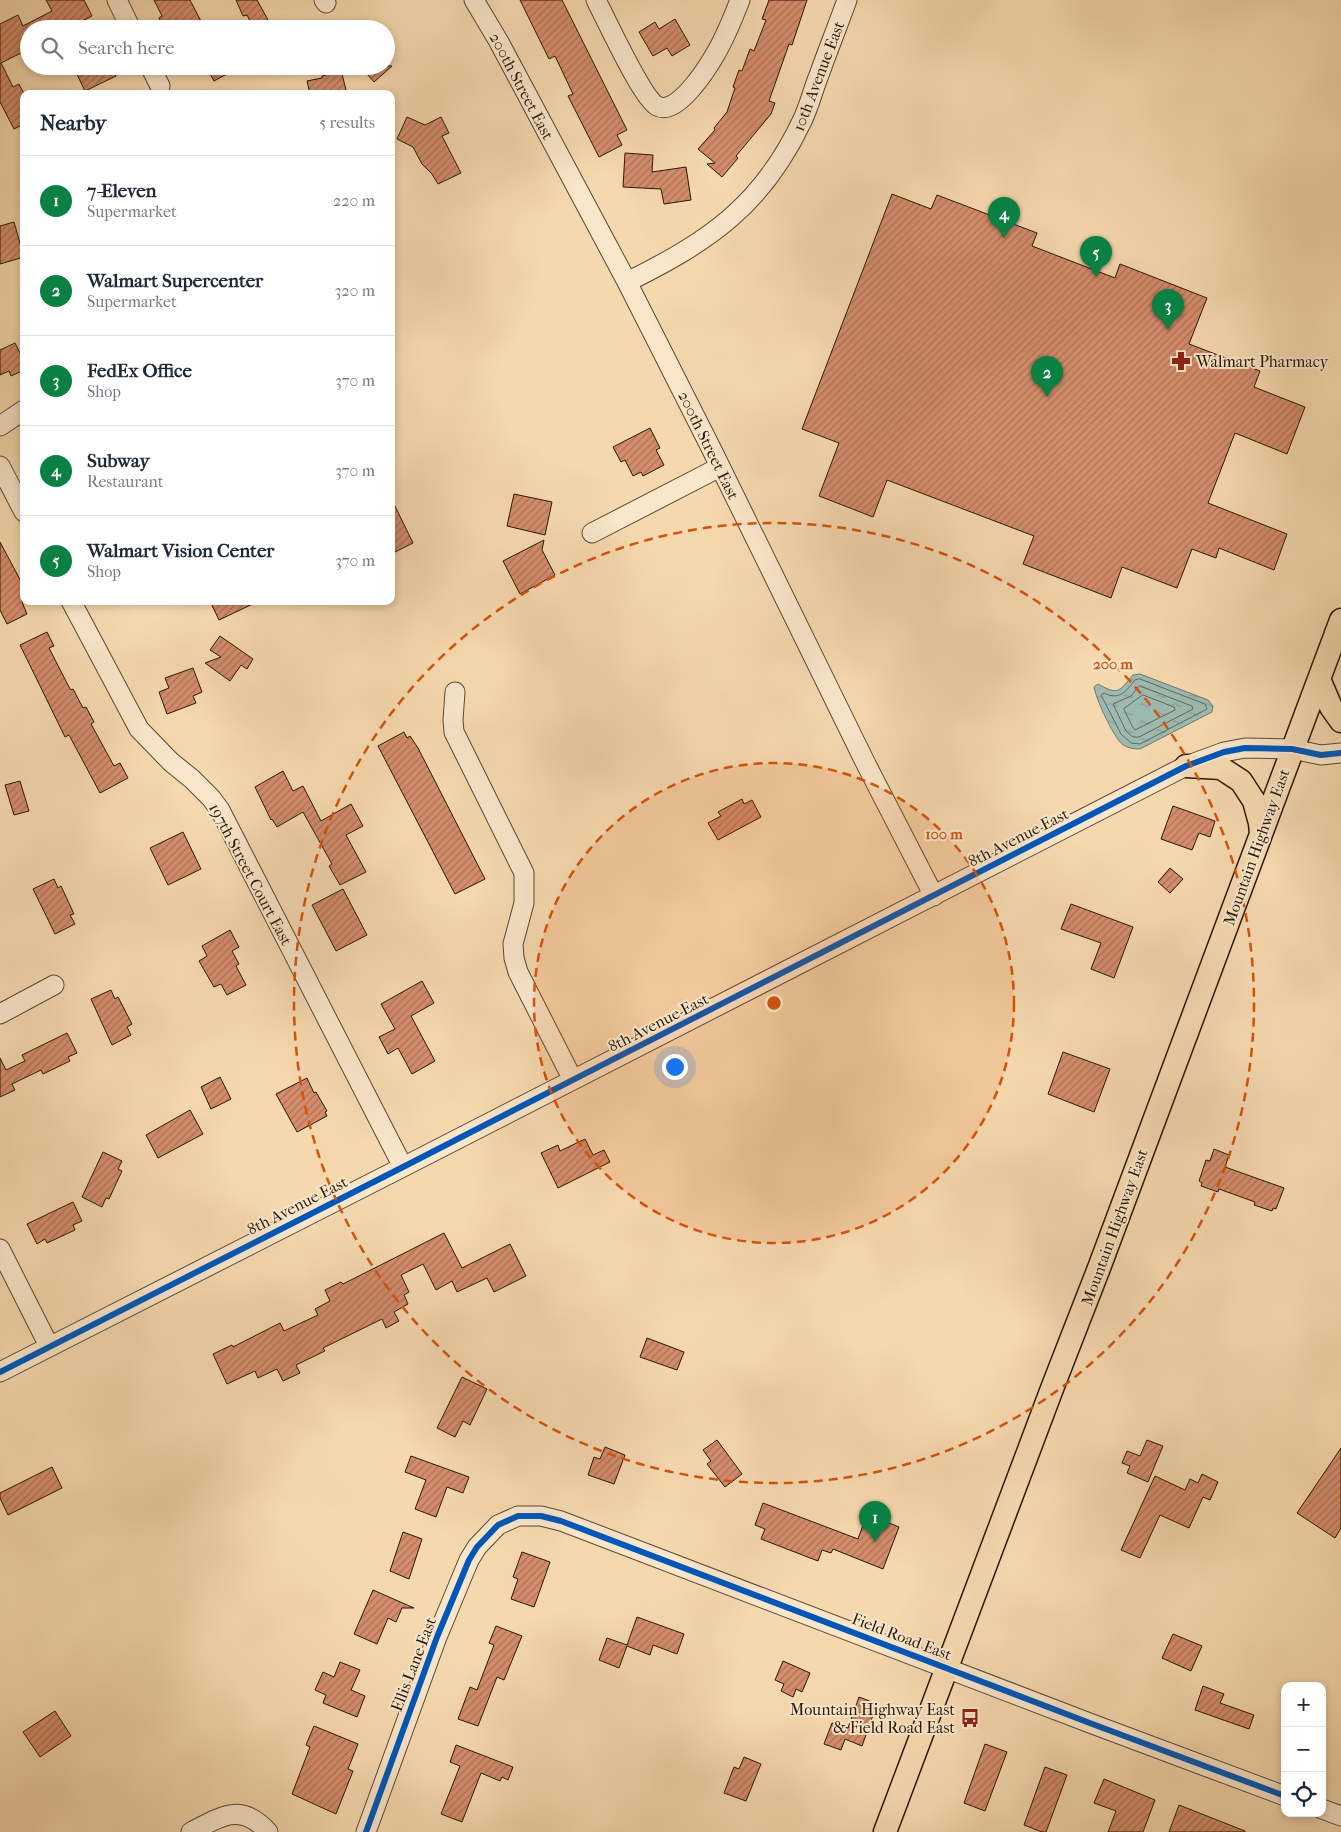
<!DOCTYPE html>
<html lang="en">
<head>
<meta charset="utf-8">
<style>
	body { margin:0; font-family:"IM FELL French Canon",serif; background:#f2f2f3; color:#1f2937 }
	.controls { position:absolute; right:15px; bottom:15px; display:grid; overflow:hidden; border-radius:10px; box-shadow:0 2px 8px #0003 }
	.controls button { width:45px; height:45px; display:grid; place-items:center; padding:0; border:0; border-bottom:1px solid #e0e1e3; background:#fff; color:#1f2937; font:25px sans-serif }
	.you { position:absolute; left:674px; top:1066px; width:18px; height:18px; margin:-12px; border:4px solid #fff; border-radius:50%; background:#1a73e8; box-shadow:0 0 0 8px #1a73e833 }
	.badge { display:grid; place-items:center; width:32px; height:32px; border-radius:50%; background:#0b8043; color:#fff; font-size:16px; font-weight:700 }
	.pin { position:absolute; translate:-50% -41px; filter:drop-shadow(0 1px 2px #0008) }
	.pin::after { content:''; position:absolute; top:26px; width:18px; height:15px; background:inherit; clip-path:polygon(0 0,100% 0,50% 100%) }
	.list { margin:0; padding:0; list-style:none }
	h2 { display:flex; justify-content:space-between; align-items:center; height:65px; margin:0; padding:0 20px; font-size:21px }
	h2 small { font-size:16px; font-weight:400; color:#747a83 }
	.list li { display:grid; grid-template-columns:32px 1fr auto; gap:15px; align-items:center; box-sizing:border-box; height:90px; padding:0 20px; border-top:1px solid #e0e1e3 }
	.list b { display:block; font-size:19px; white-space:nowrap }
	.list p { margin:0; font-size:16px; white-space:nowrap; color:#747a83 }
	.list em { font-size:16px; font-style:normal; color:#747a83 }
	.icon { flex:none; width:28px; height:28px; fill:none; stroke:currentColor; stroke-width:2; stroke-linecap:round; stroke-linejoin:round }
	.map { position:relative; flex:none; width:1341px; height:1832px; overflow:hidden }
	.search { position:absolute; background:#fff; box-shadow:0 2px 8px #0003; left:20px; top:20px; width:375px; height:55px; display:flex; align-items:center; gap:12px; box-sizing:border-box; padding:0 18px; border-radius:28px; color:#747a83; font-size:19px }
	.panel { position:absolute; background:#fff; box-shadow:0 2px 8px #0003; left:20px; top:90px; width:375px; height:515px; border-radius:10px }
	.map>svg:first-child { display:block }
</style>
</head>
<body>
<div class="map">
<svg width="1341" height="1832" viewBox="0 0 1341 1832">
	<defs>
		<pattern id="water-ripples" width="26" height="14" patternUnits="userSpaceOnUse" patternTransform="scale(1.25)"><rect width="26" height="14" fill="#9db9b0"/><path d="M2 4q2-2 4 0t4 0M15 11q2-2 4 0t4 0" fill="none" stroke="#879e96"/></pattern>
		<pattern id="building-hatch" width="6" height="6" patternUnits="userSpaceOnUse" patternTransform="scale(1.25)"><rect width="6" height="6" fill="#d58d6d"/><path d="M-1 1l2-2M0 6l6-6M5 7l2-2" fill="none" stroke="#ad7257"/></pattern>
	</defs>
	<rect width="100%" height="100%" fill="#f6d8af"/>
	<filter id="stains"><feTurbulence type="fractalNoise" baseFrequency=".004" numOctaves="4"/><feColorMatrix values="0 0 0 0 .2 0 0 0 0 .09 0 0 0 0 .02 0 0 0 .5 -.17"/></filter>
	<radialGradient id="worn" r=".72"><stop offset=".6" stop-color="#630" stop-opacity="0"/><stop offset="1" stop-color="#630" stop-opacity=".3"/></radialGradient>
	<path fill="url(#water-ripples)" stroke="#6e786a" d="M1140,674L1208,700L1213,706L1212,712L1140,749C1133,749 1127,748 1122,744C1113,736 1096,699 1094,687L1098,684C1119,696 1119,691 1133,675Z"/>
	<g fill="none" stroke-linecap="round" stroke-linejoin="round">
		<path stroke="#626859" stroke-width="1" d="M1140,679L1205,704L1207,709L1140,744L1131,743L1121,734L1101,695L1104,693C1120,701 1126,691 1135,680Z
			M1140,686L1192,706L1193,709L1139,737H1133L1126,731L1113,704L1131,696L1138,687Z
			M1143,695L1174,707L1175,710L1135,730L1132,726L1124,709Z"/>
	</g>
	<path fill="url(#building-hatch)" stroke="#281702" d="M46,0H84L92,16L67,29H29V49L1,63L13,87L19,84L24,94V124L14,129L0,102V24L18,15L23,26L52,11Z
		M154,0H190L205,29H164L159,18L162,16Z
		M236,0H257L273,29H254L247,15L243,16Z
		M520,0H562L627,130L617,135L622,145L599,157L568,96L573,94L555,56L549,59Z
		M769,0H807L792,45L789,44L769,101L775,103L771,114L736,156L738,158L722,177L707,164L715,163L698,149L715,130L714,128L727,112L735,88L733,87L739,70L742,71L750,49L754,51L766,20L762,19Z
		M675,19L690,45L672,56L667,48L653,56L639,32L655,22L659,29Z
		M73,66H112L116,76L85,91Z
		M206,66H242L214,81Z
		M324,66H340L347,94H310L307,81L322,78V76L326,75Z
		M360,66H392L374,82Z
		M407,117L425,125L441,117L449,133L442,136L461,173L438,184L432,174L422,164L413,147L397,139Z
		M625,153L653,155L652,172L686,167L691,200L664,204L661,189L623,187Z
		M892,194L931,209L937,195L1037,233L1032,246L1115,278L1120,264L1207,298L1189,344L1260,371L1254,387L1305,407L1287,454L1235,433L1208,503L1287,534L1274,570L1219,548L1216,558L1192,549L1177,588L1122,567L1111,598L1023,564L1034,536L887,480L873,517L819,496L839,443L802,429Z
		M14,222L24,257L0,264V226Z
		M15,343L24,361V370L11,376L9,371L0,375V350Z
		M650,428L660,448L656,450L664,465L643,476L641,472L633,476L625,460L621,462L613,447Z
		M514,494L552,502L545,535L507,526Z
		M391,498L413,543L391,554Z
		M544,540L542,550L555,575L520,594L503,561Z
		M0,542L24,587V601L22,602L27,614L7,624L0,610Z
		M210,601H259L219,620Z
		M47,632L54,646L49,648L69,687L71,690L73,689L83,708L86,707L94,722L91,724L114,766L120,763L128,778L100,793L69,735L65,737L20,645Z
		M220,636L253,659L247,669L241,665L230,681L205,663L221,657L210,650Z
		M193,668L202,692L193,696L196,703L167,714L159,692L169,688L165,678Z
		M404,732L407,738L410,736L418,748L485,879L455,894L378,746Z
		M283,771L293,791L303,786L321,821L351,804L363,826L346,835L366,872L340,885L329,866L332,864L303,812L277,827L272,819L271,820L255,787Z
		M20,781L29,811L14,815L5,785Z
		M742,799L744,804L752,800L761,817L718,840L708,823L721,816L718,812Z
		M1173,806L1215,821L1210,837L1199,833L1192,850L1161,839Z
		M183,832L201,869L168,885L150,848Z
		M1170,868L1183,879L1170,893L1158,882Z
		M54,879L58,888L61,886L74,914L70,915L75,924L55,934L33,889Z
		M343,889L367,935L336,951L312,905Z
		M1071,904L1133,927L1114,978L1091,969L1101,943L1061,929Z
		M230,930L239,947L232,951L239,964L236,966L246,985L227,995L221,984L214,987L199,961L207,956L202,946Z
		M422,981L434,1003L411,1016L435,1061L412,1074L398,1048L388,1054L379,1037L395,1029L381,1004Z
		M111,990L115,999L118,997L132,1024L127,1027L131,1035L112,1045L91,999Z
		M67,1033L77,1053L68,1057L70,1061L43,1074L41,1070L12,1084L15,1090L0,1097V1058L6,1070L25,1061L22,1055Z
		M1063,1052L1110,1069L1094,1112L1048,1094Z
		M220,1077L231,1099L211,1109L201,1087Z
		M307,1078L314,1093L316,1092L327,1111L325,1112L327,1116L297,1132L276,1094Z
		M190,1110L203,1134L158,1158L146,1135Z
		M585,1139L593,1155L604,1150L610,1162L558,1188L541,1153L558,1145L560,1151Z
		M1214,1149L1229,1155L1225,1167L1284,1188L1276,1209L1273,1208L1272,1211L1254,1205L1255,1202L1219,1189L1218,1192L1201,1186L1202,1183L1199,1181L1206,1160L1210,1161Z
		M103,1152L122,1161L118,1169L122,1171L109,1199L106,1198L102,1207L82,1197Z
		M73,1202L82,1221L73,1225L75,1230L47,1243L45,1239L37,1244L27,1224Z
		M444,1233L462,1268L510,1244L526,1276L494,1292L487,1278L457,1292L452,1281L436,1290L423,1264L401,1275L409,1292L404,1295L408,1304L394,1312L399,1321L386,1328L382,1319L323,1348L325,1351L296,1365L300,1373L283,1381L277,1369L258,1378L255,1371L227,1384L213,1354L232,1345L233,1347L280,1323L284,1331L318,1315L315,1309L330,1301L325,1290L341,1282L343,1284Z
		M647,1338L684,1352L677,1370L640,1357Z
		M462,1377L487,1389L470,1425L463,1421L455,1437L437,1428Z
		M717,1440L742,1474L725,1487L707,1464L711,1461L703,1450Z
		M1147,1440L1163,1446L1148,1482L1127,1473L1130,1466L1122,1463L1127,1451L1140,1456Z
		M605,1447L625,1455L614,1484L588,1475L594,1457L600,1459Z
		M1341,1448V1528L1335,1538L1297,1513Z
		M411,1456L469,1477L463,1493L447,1487L436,1517L415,1509L426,1480L405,1472Z
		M52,1467L62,1488L8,1515L0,1498V1493Z
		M1202,1474L1218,1482L1210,1500L1203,1497L1189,1528L1160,1515L1140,1558L1121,1550L1155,1476L1185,1490L1190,1479L1198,1483Z
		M763,1503L858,1539L867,1514L899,1527L883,1569L833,1549L831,1553L822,1550L818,1561L761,1539L765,1529L755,1525Z
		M403,1532L422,1539L409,1579L390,1571Z
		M522,1552L550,1562L534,1607L511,1599L518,1579L513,1577Z
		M373,1590L414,1608H402L396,1622L388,1618L377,1644L354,1634Z
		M637,1617L684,1634L677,1654L653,1645L650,1655L627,1646L619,1668L599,1660L607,1638L627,1645Z
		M496,1626L522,1636L504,1680L497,1677L478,1726L458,1719L470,1687L477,1690L494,1645L489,1643Z
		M1173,1634L1202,1646L1191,1671L1162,1658Z
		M783,1661L810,1673L802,1692L796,1689L793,1697L781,1691L784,1684L775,1680Z
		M340,1662L360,1670L351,1690L365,1696L357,1717L323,1703L326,1695L315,1690L323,1672L334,1677Z
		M1203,1686L1224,1694L1220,1703L1254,1715L1249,1729L1195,1710Z
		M859,1697L877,1704L862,1746L845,1739L841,1750L824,1744L832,1723L848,1728Z
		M55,1711L71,1736L40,1757L23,1732Z
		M314,1726L358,1744L348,1769L353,1771L336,1814L292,1794L310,1747L306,1745Z
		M985,1744L1007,1752L985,1811L964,1803Z
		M456,1745L513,1767L508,1780L502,1777L500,1781L481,1773L462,1822L441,1814L460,1766L450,1762Z
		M744,1757L761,1764L746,1801L724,1793L734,1767L739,1769Z
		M1045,1767L1067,1775L1046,1832H1042L1024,1825Z
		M1104,1779L1155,1800L1143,1832H1108L1116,1811L1094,1803Z
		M1179,1805L1245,1831V1832H1169Z"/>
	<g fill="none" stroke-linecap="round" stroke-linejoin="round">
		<g stroke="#5c472d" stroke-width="21">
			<path id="minor" d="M117,0L131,29
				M324,0L326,3
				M474,0L499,42L627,282L712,450L866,764L934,896
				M596,0C606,19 642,98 657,106C677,117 708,67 716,53C726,36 733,18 740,0
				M150,66L160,86
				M627,282C708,242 762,206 802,121C809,107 813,90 819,75C828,50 838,25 847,0
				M0,426L24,410
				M0,466L24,512
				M592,533L720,467
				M71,601L139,729L171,762L192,779L211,798L220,810L403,1167
				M455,692L453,720L454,732L524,873V903L513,944L514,958L518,972L573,1080
				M0,1014L54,985
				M0,1249L49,1346
				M0,1372L403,1167L1186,766L1224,752L1245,748L1292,749L1321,755L1341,753
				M1322,1809L1341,1816
				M191,1832C222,1816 241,1802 268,1832
				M366,1832L437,1637L469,1560L477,1547L498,1525L518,1516H541L561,1521L1095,1725L1285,1796"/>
		</g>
		<g stroke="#281702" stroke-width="25">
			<path id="major" d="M1319,679L1331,707L1341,721
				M1186,766L1221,768L1241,781L1254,801L1260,823L1261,834
				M885,1832L1053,1386L1099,1268L1341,620"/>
		</g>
		<use href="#minor" stroke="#f9e6cb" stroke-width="19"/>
		<use href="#major" stroke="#f6d8af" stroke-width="22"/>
		<g stroke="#f9e6cb" stroke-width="9">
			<path id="cycleway" d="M0,1372L403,1167L1186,766L1224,752L1245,748L1292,749L1321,755L1341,753
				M366,1832L437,1637L469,1560L477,1547L498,1525L518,1516H541L561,1521L1095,1725L1285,1796"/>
		</g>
		<use href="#cycleway" stroke="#0057b8" stroke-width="6"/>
	</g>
	<circle cx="774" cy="1003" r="240" fill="#d5520b" fill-opacity=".12"/>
	<g fill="none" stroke="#d5520b" stroke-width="2.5" stroke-dasharray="9 6">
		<circle cx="774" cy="1003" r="240"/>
		<circle cx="774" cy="1003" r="480"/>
	</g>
	<defs>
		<g id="pharmacy-bare" transform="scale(1.5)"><path d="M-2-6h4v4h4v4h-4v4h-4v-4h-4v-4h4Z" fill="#8f2418" stroke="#f9e6cb" stroke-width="2.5" paint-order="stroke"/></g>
		<g id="bus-bare" transform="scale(1.5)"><path d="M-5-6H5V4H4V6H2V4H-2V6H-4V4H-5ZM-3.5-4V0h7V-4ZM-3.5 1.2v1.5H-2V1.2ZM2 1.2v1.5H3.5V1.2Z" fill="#8f2418" stroke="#f9e6cb" stroke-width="2.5" paint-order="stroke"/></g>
	</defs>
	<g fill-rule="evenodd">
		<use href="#pharmacy-bare" x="1181" y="361"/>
		<use href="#bus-bare" x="970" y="1718"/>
	</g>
	<g text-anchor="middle" stroke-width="4" stroke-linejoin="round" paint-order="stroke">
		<g font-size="16" fill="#281702" stroke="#f9e6cb">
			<text transform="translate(818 76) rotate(-69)" y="6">10th Avenue East</text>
			<text transform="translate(522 86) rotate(62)" y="6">200th Street East</text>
			<text transform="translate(709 445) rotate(64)" y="6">200th Street East</text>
			<text transform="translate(1018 837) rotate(-27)" y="6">8th Avenue East</text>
			<text transform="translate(1256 847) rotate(-70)" y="6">Mountain Highway East</text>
			<text transform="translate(251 874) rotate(62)" y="6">197th Street Court East</text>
			<text transform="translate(658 1022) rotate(-27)" y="6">8th Avenue East</text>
			<text transform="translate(297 1205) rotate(-27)" y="6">8th Avenue East</text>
			<text transform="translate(1114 1227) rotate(-70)" y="6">Mountain Highway East</text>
			<text transform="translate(902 1636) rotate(21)" y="6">Field Road East</text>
			<text transform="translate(413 1664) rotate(-69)" y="6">Ellis Lane East</text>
		</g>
		<g font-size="16" fill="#281702" stroke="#f9e6cb" text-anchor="start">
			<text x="1196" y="367">Walmart Pharmacy</text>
			<text x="955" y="1715" text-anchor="end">Mountain Highway East<tspan x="955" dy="18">&amp; Field Road East</tspan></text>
		</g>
	</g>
	<circle cx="774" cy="1003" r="8" fill="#d5520b" stroke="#f9e6cb" stroke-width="2.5"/>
	<g font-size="15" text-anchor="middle" font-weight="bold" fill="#d5520b" stroke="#f9e6cb" stroke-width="4" stroke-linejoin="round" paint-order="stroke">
		<text x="1113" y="669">200 m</text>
		<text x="944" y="839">100 m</text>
	</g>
	<rect width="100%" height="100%" filter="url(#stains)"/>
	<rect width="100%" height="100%" fill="url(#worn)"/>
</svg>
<div class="controls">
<button>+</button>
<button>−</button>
<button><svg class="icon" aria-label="locate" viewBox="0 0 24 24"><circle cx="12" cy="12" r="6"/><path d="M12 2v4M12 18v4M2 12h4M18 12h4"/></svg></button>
</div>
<div class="you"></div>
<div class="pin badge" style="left:875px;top:1542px">1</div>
<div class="pin badge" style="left:1047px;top:397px">2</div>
<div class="pin badge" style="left:1168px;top:330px">3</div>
<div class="pin badge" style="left:1004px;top:238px">4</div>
<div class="pin badge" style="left:1096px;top:277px">5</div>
<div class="search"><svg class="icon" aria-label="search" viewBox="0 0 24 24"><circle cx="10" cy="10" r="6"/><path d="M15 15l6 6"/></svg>Search here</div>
<section class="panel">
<h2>Nearby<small>5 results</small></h2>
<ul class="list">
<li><span class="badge">1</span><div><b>7-Eleven</b><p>Supermarket</p></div><em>220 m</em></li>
<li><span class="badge">2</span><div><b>Walmart Supercenter</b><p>Supermarket</p></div><em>320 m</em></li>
<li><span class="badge">3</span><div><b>FedEx Office</b><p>Shop</p></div><em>370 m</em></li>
<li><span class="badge">4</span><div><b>Subway</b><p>Restaurant</p></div><em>370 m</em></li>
<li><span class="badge">5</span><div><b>Walmart Vision Center</b><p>Shop</p></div><em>370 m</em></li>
</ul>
</section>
</div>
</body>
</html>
